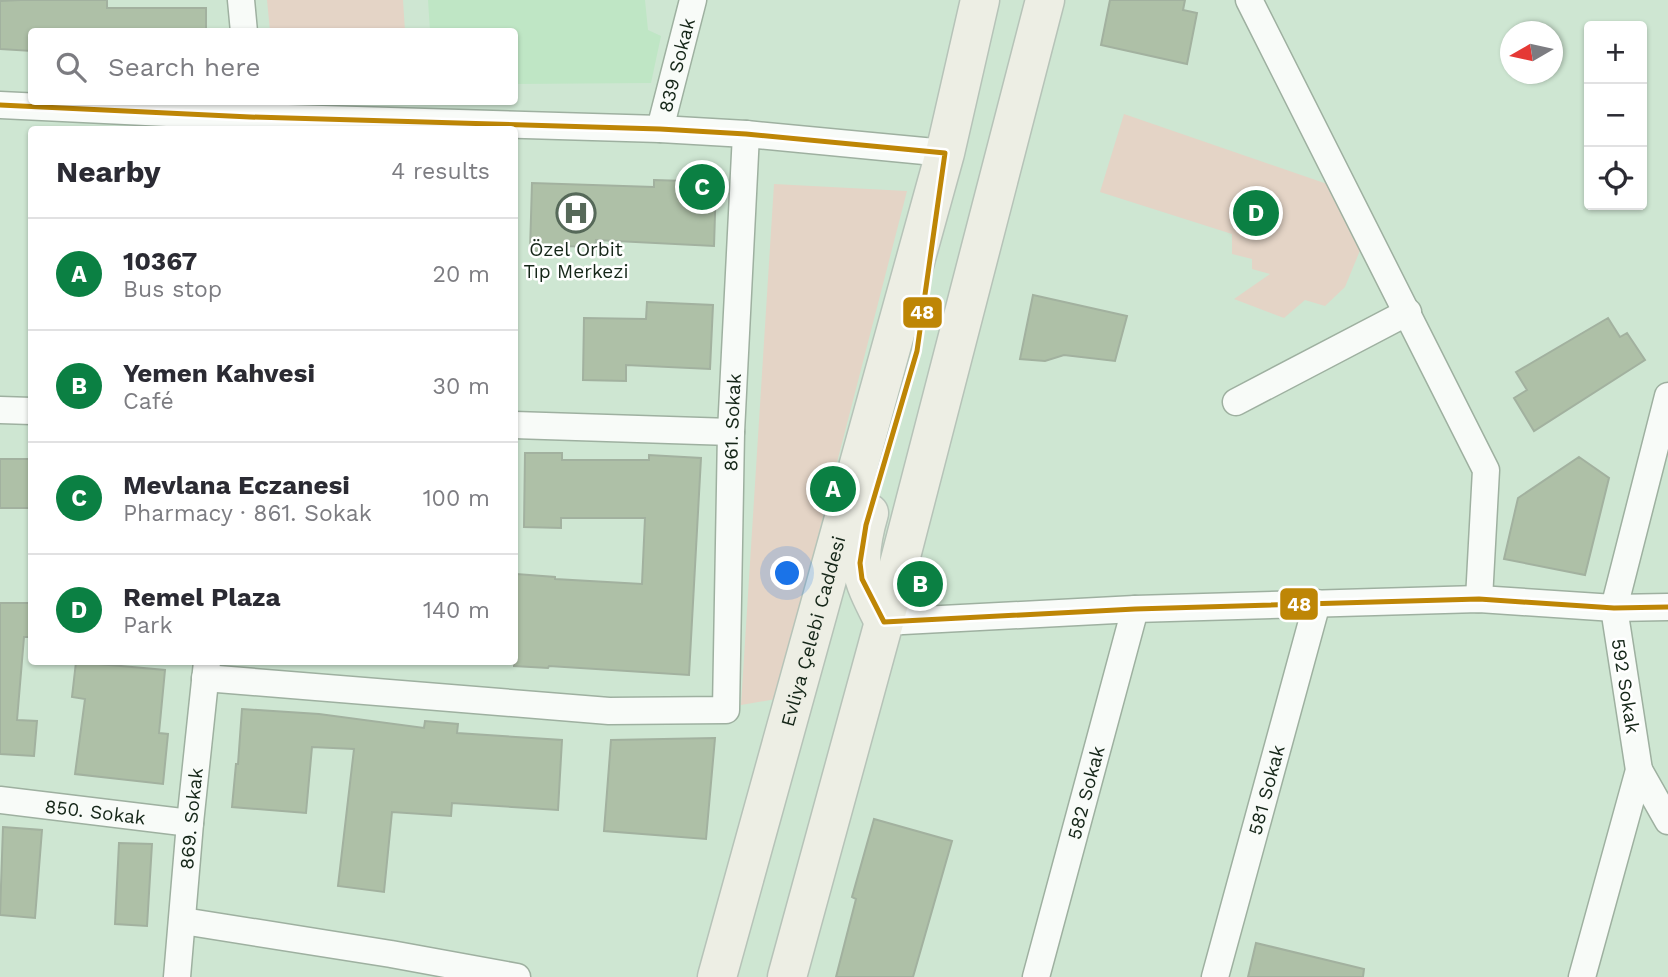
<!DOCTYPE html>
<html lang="en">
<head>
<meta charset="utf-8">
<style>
	body { margin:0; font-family:"Work Sans",sans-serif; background:#f7f7f7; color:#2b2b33 }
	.controls { position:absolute; right:21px; top:21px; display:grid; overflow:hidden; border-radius:7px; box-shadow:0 2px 5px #0004 }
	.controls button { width:63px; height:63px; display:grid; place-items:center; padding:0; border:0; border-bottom:2px solid #e1e1e2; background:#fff; color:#2b2b33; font:35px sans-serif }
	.compass { position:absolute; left:1500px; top:21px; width:63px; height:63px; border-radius:50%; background:#fff; box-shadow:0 2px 5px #0004; rotate:261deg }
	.you { position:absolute; left:788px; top:574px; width:24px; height:24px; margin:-18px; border:5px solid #fff; border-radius:50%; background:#1a73e8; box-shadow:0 0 0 10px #1a73e833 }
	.badge { display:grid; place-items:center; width:46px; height:46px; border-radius:50%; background:#0b8043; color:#fff; font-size:23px; font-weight:700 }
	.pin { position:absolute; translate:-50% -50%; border:4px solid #fff; box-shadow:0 2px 7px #0006 }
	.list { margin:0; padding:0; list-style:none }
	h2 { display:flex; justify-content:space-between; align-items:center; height:91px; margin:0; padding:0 28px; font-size:30px }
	h2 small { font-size:23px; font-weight:400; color:#7c7c81 }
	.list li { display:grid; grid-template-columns:46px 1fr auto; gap:21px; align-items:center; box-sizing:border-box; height:112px; padding:0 28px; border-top:2px solid #e1e1e2 }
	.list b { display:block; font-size:26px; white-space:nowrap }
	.list p { margin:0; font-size:23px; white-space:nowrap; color:#7c7c81 }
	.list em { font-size:23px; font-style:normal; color:#7c7c81 }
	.icon { flex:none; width:38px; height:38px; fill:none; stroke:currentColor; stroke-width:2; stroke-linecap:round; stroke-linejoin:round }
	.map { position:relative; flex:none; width:1668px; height:977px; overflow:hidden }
	.search { position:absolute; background:#fff; box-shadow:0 2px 5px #0004; left:28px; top:28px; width:490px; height:77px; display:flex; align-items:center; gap:18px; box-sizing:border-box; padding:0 24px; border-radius:7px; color:#7c7c81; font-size:26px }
	.panel { position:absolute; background:#fff; box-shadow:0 2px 5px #0004; left:28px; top:126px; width:490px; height:539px; border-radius:7px }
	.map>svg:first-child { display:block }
</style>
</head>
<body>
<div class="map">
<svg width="1668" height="977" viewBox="0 0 1668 977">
	<rect width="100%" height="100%" fill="#cee6d2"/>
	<path fill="#bfe6c5" d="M428,0H645L648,30L661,36L651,83L515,84L514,32L430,31Z"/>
	<path fill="#e4d4c6" d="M267,0H403L405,31H270Z
		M1124,114L1333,186L1361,248L1345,287L1325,306L1305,300L1284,318L1234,299L1270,274L1252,269V259L1232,254V234L1100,192Z
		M774,184L907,191L776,699L741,705Z"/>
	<path fill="#aec0a7" stroke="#a2b19f" stroke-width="2" d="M21,0H107V8H206V32H32V51L0,49V1Z
		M1110,0H1185L1183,10L1197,13L1187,64L1101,45Z
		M654,180L716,182L714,246L596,240L595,247L562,246V252L530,251L532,183L654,187Z
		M1033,295L1127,316L1115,361L1064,355L1045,361L1020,359Z
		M647,302L713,305L710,369L626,365V381L583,380L584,318L646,319Z
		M1608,318L1620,337L1627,333L1645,360L1534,431L1514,398L1527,390L1516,372Z
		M525,453H562V460H649V455L701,458L689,675L549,666L548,668L514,666L517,574L555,577V579L642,584L645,518H561V528L524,527Z
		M1579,457L1609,478L1585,575L1504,559L1518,498Z
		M0,459H32V508H0Z
		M0,603H32V637H24L17,720L37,721L34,756L0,754Z
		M76,662L165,670L159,733L168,734L163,784L75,774L85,699L72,697Z
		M242,709L319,714L424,728L425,721L458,724L457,733L562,740L558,810L452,803L451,816L392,812L384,892L338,886L354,749L312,747L306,813L232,807L236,764H238Z
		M715,738L706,839L604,831L611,740Z
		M874,819L952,841L913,977H836L856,899L852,897Z
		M3,827L42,830L35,918L0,915Z
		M119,843L152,844L147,926L115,924Z
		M1256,943L1364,969L1363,977H1248Z"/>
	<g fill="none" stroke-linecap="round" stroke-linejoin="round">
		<g stroke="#9eb0a0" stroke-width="29">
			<g id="minor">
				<path d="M241,0L244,32"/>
				<path d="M1249,0L1486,470L1479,599"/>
				<path d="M0,105L250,117L660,129L746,134L945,153"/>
				<path id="s1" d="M660,129L693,0"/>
				<path d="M1236,402L1408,312"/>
				<path d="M0,410L32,411"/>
				<path d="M514,425L731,432"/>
				<path d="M884,622L1135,609L1479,599L1614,608L1668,607"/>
				<path id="s2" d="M205,678L609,711L726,710L731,432L746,134"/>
				<path d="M1639,770L1668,821"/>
				<path id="s3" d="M0,800L190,823"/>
				<path d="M183,921L391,954L517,977"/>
				<path id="s4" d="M177,977L190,823L207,662"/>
				<path id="s5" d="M1036,977L1135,609"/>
				<path id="s6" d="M1215,977L1317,603"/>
				<path d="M1582,977L1639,770L1614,608L1668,396"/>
			</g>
		</g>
		<g stroke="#b6c3b8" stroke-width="41">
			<g id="primary">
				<path d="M869,513C854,565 861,576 884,622"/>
				<path id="s7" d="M717,977L945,153L980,0"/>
				<path d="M787,977L884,622L1045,0"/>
			</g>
		</g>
		<use href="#minor" stroke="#f8fbf8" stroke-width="26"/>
		<use href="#primary" stroke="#edeee4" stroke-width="38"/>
		<g stroke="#fff" stroke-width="10">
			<path id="bus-1" d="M0,105L250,117L660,129L746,134L945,153L917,351L866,525L860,563L862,579L884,622L1135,609L1479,599L1614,608L1668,607"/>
		</g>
		<use href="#bus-1" stroke="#be8606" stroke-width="5"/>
	</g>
	<defs>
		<g id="hospital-ring" transform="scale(2.0125)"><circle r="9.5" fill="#fff" stroke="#566959" stroke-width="1.5"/><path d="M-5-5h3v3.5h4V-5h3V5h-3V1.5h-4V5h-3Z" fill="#566959"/></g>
	</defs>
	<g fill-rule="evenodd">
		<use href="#hospital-ring" x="576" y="213"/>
	</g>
	<g text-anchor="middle" stroke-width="5" stroke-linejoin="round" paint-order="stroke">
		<g font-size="19" fill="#152618" stroke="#fff">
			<text dy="7" stroke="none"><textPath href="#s1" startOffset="66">839 Sokak</textPath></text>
			<text dy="7" stroke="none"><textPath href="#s2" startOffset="810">861. Sokak</textPath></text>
			<text dy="7" stroke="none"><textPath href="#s7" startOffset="359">Evliya Çelebi Caddesi</textPath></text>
			<text transform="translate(1626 686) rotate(81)" y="7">592 Sokak</text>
			<text dy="7" stroke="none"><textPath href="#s6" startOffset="194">581 Sokak</textPath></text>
			<text dy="7" stroke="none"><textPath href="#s5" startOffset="191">582 Sokak</textPath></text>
			<text dy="7" stroke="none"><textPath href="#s3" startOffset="96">850. Sokak</textPath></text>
			<text dy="7" stroke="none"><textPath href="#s4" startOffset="159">869. Sokak</textPath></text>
		</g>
		<g font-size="19" fill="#152618" stroke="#fff">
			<text x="576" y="256">Özel Orbit<tspan x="576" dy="22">Tıp Merkezi</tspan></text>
		</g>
	</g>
	<g stroke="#fff" stroke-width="2.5">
		<rect x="902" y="296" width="41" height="33" rx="7" fill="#be8606"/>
		<rect x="1279" y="587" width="40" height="34" rx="7" fill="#be8606"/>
	</g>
	<g font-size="19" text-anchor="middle" font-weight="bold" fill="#fff">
		<text x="922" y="319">48</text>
		<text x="1299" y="611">48</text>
	</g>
</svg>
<div class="controls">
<button>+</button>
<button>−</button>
<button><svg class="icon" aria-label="locate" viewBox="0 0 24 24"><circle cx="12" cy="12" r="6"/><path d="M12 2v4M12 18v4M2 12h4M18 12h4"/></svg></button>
</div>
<svg class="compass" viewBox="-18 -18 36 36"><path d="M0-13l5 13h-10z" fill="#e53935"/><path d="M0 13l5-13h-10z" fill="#7c7c81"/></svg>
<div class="you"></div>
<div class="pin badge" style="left:833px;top:489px">A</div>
<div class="pin badge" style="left:920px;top:584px">B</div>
<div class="pin badge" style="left:702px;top:187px">C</div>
<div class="pin badge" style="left:1256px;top:213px">D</div>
<div class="search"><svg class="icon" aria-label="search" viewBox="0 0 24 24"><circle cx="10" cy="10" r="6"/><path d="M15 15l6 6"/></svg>Search here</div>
<section class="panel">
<h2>Nearby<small>4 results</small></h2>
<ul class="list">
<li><span class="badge">A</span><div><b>10367</b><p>Bus stop</p></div><em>20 m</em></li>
<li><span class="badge">B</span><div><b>Yemen Kahvesi</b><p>Café</p></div><em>30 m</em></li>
<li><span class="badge">C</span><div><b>Mevlana Eczanesi</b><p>Pharmacy · 861. Sokak</p></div><em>100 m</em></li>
<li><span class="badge">D</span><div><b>Remel Plaza</b><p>Park</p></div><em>140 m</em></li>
</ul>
</section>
</div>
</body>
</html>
